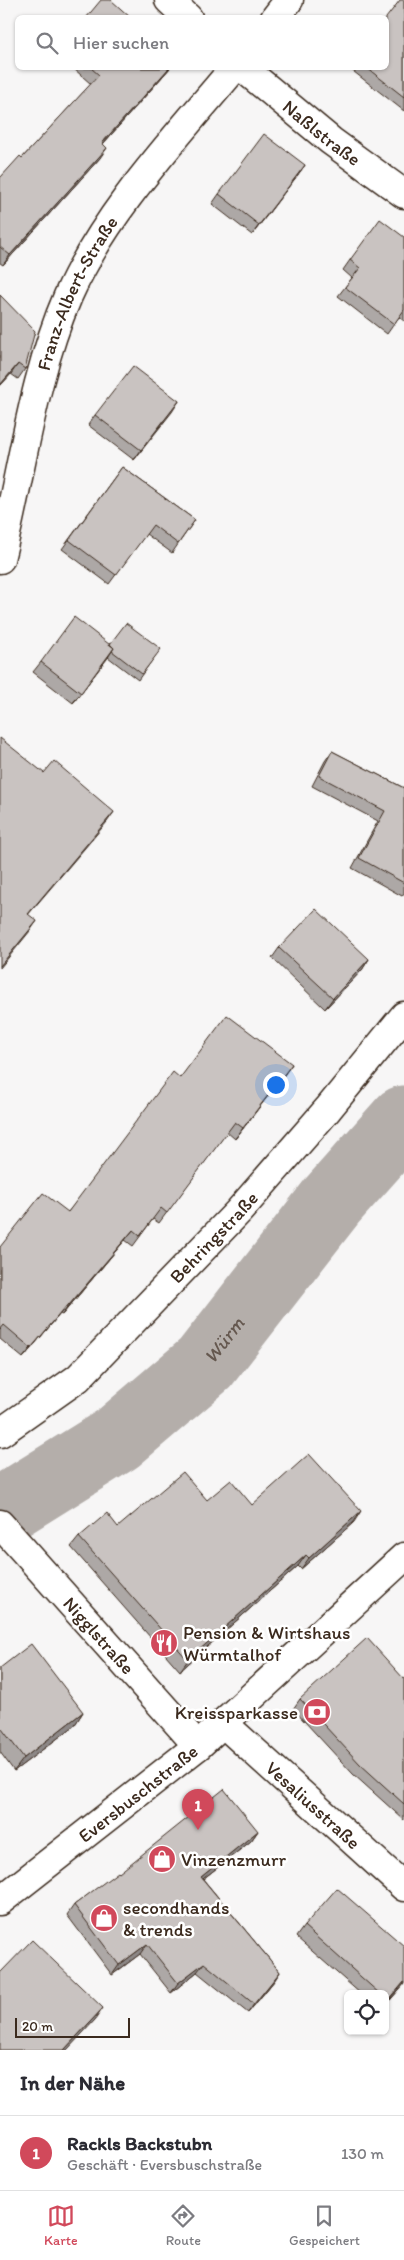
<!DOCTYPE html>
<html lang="de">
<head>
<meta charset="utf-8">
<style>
	body { margin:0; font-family:Itim,sans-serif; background:#f2f2f3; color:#2b2b33 }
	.controls { position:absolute; right:15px; bottom:15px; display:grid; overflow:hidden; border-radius:8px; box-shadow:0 1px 4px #0004 }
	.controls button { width:45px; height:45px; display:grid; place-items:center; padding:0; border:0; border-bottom:1px solid #e1e1e2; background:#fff; color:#2b2b33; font:25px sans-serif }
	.scale { position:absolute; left:15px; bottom:12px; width:115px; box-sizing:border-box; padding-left:5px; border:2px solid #3b2a1e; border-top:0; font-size:14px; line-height:18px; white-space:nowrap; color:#3b2a1e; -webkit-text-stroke:4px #fff; paint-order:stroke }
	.you { position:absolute; left:275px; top:1084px; width:18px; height:18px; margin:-12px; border:4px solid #fff; border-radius:50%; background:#1a73e8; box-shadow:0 0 0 8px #1a73e833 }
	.badge { display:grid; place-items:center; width:32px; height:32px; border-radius:50%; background:#d1495b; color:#fff; font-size:16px; font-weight:700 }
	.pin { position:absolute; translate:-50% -41px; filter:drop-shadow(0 1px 2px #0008) }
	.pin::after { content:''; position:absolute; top:26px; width:18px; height:15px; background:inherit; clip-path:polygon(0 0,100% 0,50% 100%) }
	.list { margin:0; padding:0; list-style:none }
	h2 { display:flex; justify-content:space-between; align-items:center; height:65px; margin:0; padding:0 20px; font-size:21px }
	h2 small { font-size:16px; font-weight:400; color:#7c7c81 }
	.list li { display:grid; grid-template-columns:32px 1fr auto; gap:15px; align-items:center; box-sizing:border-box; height:75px; padding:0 20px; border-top:1px solid #e1e1e2 }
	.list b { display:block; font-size:19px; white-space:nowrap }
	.list p { margin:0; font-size:16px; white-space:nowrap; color:#7c7c81 }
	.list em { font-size:16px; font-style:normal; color:#7c7c81 }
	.icon { flex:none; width:28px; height:28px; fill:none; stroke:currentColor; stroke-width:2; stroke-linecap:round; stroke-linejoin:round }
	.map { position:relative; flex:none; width:404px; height:2050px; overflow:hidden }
	.search { position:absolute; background:#fff; box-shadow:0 1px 4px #0004; left:15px; right:15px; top:15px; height:55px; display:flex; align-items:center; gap:12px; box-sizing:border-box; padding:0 18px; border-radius:8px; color:#7c7c81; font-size:19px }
	.sheet { height:140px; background:#fff }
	nav { display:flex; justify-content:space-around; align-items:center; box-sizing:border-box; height:70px; border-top:1px solid #e1e1e2; background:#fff; font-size:14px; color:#7c7c81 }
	nav a { display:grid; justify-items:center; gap:2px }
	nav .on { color:#d1495b }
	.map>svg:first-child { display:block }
</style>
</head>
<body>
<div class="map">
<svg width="404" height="2050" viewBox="0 0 404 2050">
	<rect width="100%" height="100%" fill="#f7f6f6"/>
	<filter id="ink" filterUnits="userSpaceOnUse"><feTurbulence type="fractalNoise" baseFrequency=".02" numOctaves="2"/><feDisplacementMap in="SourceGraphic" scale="10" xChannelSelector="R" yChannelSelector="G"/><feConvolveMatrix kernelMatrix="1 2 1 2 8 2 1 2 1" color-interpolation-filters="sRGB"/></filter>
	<g filter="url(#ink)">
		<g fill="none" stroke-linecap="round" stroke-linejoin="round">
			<path stroke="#b4aeaa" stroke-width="69" id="s1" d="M0,1512L117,1439L205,1364L332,1201L404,1120"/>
			<g stroke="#3b2a1e" stroke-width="31">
				<g id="minor">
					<path d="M169,0L188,18"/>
					<path d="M275,18L289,0"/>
					<path id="s2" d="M243,68L331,141L404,194"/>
					<path id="s3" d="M0,559C22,472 32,379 68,296C106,211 175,139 234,68"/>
					<path id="s4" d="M0,1433L78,1378L239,1211L328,1109L404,1016"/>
					<path id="s5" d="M0,1524L198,1746"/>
					<path id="s6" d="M223,1723L404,1887"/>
				</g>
			</g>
			<g stroke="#3b2a1e" stroke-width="31">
				<g id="secondary">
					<path id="s7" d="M0,1901L198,1746L404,1557"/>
				</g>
			</g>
			<use href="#minor" stroke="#fff" stroke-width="28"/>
			<use href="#secondary" stroke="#fff" stroke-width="28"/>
		</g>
		<path fill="#ada8a6" stroke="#3b2a1e" d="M404,0V111L349,68H386Z
			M73,68H170L103,144L100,158L3,265L0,263V178L22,158L91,84Z
			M305,165L252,235L212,204L219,194Z
			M404,237V321L399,317L387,334L338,296L352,278L343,270L350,260Z
			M0,295L25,369L18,379L11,374L0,386Z
			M179,401L134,460L88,425L95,415Z
			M122,467L195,520L172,553L146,534L109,584L62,549Z
			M110,644L156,655L138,680L108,657L73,703L33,672L41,662Z
			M332,751L404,788V893L402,896L352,868L378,821L312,786L325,761Z
			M279,948L369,959L362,970L325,1009L272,958Z
			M292,1064L235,1139L227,1132L159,1223L153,1219L133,1246L125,1240L62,1315L60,1314L23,1358L0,1339V1247L68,1212L180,1078Z
			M207,1500L252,1505L354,1522L301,1569L298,1566L180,1671L71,1547L79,1537L118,1527Z
			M0,1668L83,1712L74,1726L14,1771L0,1752Z
			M404,1679V1820L353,1774L293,1709L300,1699Z
			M258,1831L251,1841L203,1879L280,1972L274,1981L248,2013L197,1972L171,1993L140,1954L112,1975L67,1915L74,1905L119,1873Z
			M304,1926L404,1984L385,2006V1994H361L296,1937Z"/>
		<path fill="#8d8887" stroke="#3b2a1e" d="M169,68H170L95,153L102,143Z
			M107,148L100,158L3,265L10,255Z
			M305,165L297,176L252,235L259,225Z
			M18,364L11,374L0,386V385Z
			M179,401L172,412L134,460L141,450Z
			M114,648L107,659L73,703L81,693Z
			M114,812L107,822L21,923L28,914Z
			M37,921L30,931L0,968V966Z
			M369,959L362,970L325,1009L333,998Z
			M292,1064L285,1074L235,1139L243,1128Z
			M133,1230L125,1240L62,1315L69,1305Z
			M68,1304L60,1314L23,1358L31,1348Z
			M361,1511L354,1522L301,1569L309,1558Z
			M306,1555L298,1566L180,1671L188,1660Z
			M83,1712L74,1726L14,1771L24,1758Z
			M258,1831L251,1841L194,1886L201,1877Z
			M147,1944L140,1954L112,1975L119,1965Z
			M204,1963L197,1972L171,1993L178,1983Z
			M280,1972L274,1981L248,2013L254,2004Z
			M404,1982V1984L385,2006L388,2001Z
			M103,2008L95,2020L67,2050H64Z"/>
		<path fill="#c9c3c1" stroke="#3b2a1e" d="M101,0H111L131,18H86Z
			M400,0H404V97L367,68H386V18Z
			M91,68H169L102,143L107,148L10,255L0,247V178L20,156L22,158L99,75Z
			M264,134L305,165L259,225L219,194Z
			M380,219L404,237V310L394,324L345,287L360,268L350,260Z
			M0,295L35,331L25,369L18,364L0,385Z
			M133,366L179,401L141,450L95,415Z
			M122,467L195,520L178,544L153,525L116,575L69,540Z
			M74,617L114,648L81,693L41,662Z
			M126,623L161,649L142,674L112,651L114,648L110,644Z
			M0,738L44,773L54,761L114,812L28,914L37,921L0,966Z
			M332,751L404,788V883L359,858L385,811L319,776Z
			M316,909L369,959L333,998L279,948Z
			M227,1015L292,1064L243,1128L235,1122L167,1213L161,1208L140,1236L133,1230L69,1305L68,1304L31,1348L4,1325L0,1330V1247L43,1193L68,1212L173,1072L180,1078Z
			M309,1454L361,1511L309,1558L306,1555L188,1660L79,1537L107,1513L118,1527L183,1472L207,1500L231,1480L252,1505Z
			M367,1638L404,1679V1804L360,1764L300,1699Z
			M31,1644L83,1712L24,1758L2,1729L0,1731V1668Z
			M224,1789L258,1831L201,1877L280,1972L254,2004L204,1963L178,1983L147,1944L119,1965L74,1905L118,1872L119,1873Z
			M337,1888L404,1946V1982L388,2001L385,1998V1994H380L304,1926Z
			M32,1940L103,2008L64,2050H0V1973Z"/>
	</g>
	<defs>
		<g id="restaurant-disc" transform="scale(1.4375)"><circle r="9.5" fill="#d1495b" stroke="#fff"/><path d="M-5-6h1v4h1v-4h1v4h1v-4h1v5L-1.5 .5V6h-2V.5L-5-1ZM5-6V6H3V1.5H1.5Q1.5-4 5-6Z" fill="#fff"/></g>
		<g id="bank-disc" transform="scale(1.4375)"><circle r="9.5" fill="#d1495b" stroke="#fff"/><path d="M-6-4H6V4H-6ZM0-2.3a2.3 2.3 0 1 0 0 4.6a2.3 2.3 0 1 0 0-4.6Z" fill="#fff"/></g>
		<g id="shop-disc" transform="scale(1.4375)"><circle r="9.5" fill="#d1495b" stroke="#fff"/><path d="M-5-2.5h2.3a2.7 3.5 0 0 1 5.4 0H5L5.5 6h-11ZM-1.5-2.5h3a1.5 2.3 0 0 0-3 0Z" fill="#fff"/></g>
	</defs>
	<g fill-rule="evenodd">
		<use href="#restaurant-disc" x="164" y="1643"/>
		<use href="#bank-disc" x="317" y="1712"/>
		<use href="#shop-disc" x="162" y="1859"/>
		<use href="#shop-disc" x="104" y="1918"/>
	</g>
	<g text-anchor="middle" stroke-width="5" stroke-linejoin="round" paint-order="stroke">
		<g font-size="19" fill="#3b2a1e" stroke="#fff">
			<text dy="7" stroke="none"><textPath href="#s2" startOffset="102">Naßlstraße</textPath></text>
			<text dy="7" stroke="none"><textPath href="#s3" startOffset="278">Franz-Albert-Straße</textPath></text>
			<text dy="7" stroke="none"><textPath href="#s4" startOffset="291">Behringstraße</textPath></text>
			<text dy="7" stroke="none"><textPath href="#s5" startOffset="149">Nigglstraße</textPath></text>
			<text dy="7" stroke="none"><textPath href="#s7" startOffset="175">Eversbuschstraße</textPath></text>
			<text dy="7" stroke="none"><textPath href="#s6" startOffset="122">Vesaliusstraße</textPath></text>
		</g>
		<g font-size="19" fill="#3b2a1e" stroke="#fff" text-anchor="start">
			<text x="183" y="1639">Pension &amp; Wirtshaus<tspan x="183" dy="22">Würmtalhof</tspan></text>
			<text x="298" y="1719" text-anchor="end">Kreissparkasse</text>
			<text x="181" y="1866">Vinzenzmurr</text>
			<text x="123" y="1914">secondhands<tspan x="123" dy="22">&amp; trends</tspan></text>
		</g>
		<g font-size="20" font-style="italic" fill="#65584f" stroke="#fff">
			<text dy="7" stroke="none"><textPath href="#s1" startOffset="284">Würm</textPath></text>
		</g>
	</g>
</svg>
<div class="controls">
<button><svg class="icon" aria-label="locate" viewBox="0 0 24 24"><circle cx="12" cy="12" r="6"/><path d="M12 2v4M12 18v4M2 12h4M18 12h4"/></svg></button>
</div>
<div class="scale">20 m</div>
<div class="you"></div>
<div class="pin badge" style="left:198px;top:1830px">1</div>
<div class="search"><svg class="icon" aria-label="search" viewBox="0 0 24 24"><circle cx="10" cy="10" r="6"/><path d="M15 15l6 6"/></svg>Hier suchen</div>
</div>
<section class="sheet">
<h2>In der Nähe<small></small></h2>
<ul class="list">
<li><span class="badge">1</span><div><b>Rackls Backstubn</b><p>Geschäft · Eversbuschstraße</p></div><em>130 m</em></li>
</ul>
</section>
<nav>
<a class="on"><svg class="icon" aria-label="map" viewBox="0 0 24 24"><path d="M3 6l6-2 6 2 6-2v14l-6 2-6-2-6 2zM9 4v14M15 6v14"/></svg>Karte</a>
<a><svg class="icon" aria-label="directions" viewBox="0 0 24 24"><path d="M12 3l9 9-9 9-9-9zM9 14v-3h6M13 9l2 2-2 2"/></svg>Route</a>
<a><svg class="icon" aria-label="saved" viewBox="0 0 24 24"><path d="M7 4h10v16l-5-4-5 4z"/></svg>Gespeichert</a>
</nav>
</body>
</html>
